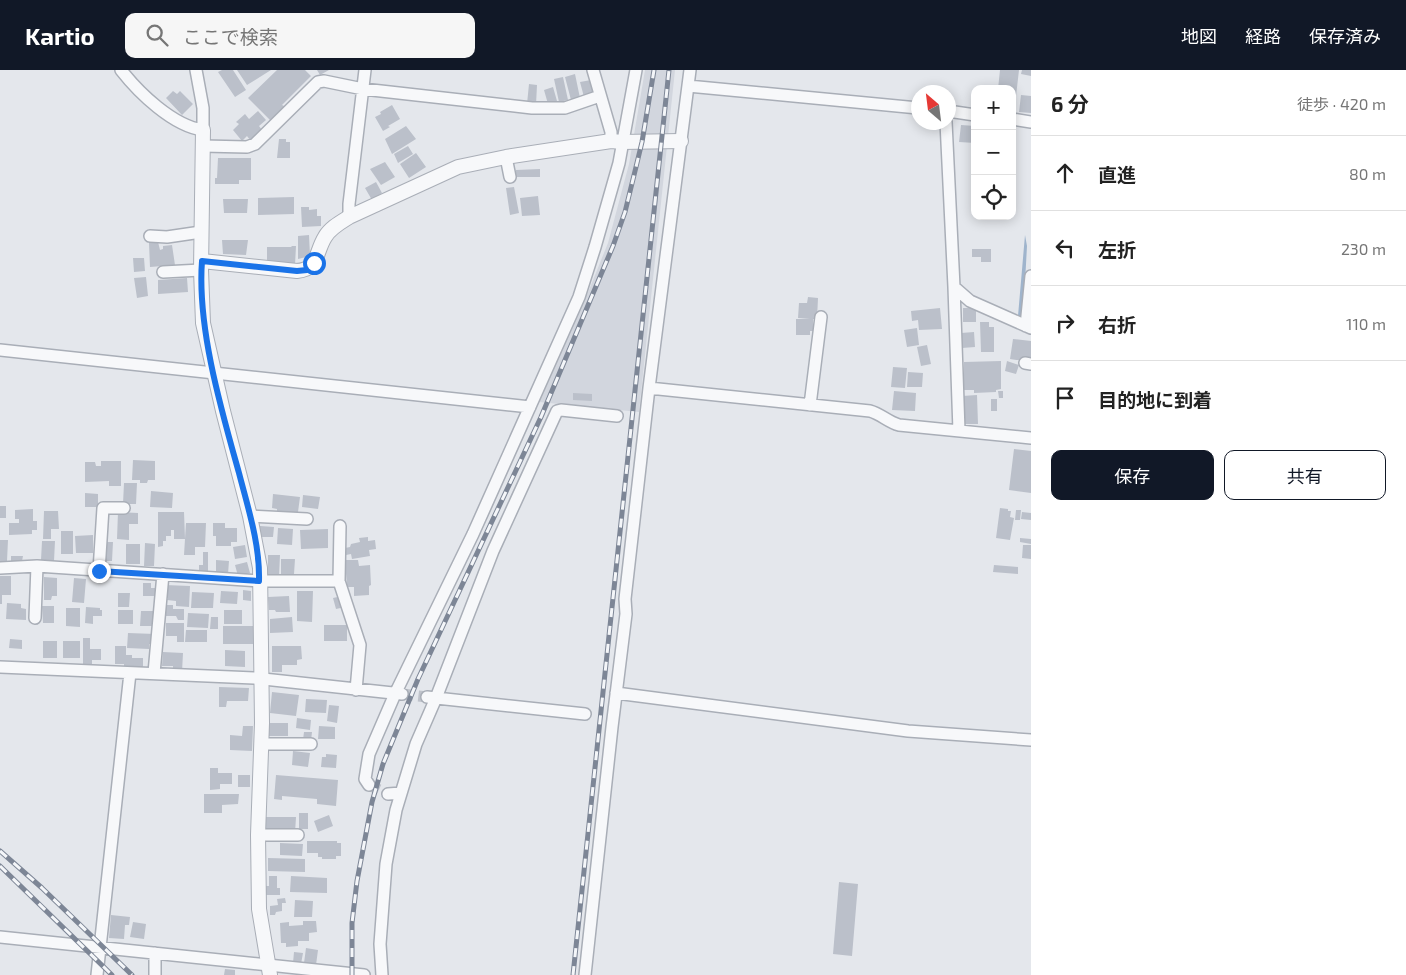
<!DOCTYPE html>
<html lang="ja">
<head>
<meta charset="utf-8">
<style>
	body { margin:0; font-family:"Exo 2","Noto Sans JP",sans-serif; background:#f6f6f6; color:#222 }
	.controls { position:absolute; right:15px; top:15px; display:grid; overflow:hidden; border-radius:10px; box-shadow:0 2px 12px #0003 }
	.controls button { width:45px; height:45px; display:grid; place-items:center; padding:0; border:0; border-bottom:1px solid #e0e0e0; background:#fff; color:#222; font:25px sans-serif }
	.compass { position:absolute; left:911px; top:15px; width:45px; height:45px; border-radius:50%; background:#fff; box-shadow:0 2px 12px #0003; rotate:332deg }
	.stop { position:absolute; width:15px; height:15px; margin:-11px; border:4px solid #1a73e8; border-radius:50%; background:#fff }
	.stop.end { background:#1a73e8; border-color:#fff; box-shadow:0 1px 5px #0008 }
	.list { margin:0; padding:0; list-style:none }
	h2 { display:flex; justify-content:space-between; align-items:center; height:65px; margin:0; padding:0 20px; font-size:21px }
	h2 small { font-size:16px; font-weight:400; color:#767676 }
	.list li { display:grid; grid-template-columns:32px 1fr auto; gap:15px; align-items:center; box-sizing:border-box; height:75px; padding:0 20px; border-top:1px solid #e0e0e0 }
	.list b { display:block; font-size:19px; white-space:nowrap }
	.list em { font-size:16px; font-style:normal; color:#767676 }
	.actions { display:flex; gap:10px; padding:15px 20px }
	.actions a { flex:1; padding:11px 0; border:1px solid #111827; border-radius:10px; text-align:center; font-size:18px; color:#111827 }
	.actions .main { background:#111827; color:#fff }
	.icon { flex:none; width:28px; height:28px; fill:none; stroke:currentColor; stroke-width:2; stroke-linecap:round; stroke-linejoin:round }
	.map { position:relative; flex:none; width:1031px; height:905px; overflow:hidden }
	header { display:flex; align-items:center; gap:30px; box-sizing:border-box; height:70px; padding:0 25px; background:#111827; color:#fff }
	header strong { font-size:24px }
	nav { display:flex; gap:28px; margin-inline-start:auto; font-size:18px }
	.search { width:350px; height:45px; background:#f6f6f6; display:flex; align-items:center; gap:12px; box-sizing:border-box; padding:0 18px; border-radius:10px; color:#767676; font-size:19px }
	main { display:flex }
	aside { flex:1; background:#fff }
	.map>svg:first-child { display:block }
</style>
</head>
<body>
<header>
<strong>Kartio</strong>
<div class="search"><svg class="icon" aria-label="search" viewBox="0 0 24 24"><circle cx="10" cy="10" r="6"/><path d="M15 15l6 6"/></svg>ここで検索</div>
<nav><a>地図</a><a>経路</a><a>保存済み</a></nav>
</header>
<main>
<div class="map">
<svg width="1031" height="905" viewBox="0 0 1031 905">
	<rect width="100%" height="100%" fill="#e4e7ec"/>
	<path fill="#d2d6de" d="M645,0H675L639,342L539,332L589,220L608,173L629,94Z"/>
	<path fill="#9fb4cc" d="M1025,165L1027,176L1023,249L1010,246H1018Z"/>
	<path fill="#bbc0ca" d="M222,0H233L246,20L235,27L218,2Z
		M237,0H271L247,15Z
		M277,0H305L311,6L282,35L286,37L272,52L248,28Z
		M317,0H329L320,5Z
		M1000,0H1019L1015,35H1012V19H998Z
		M1022,0H1031V6L1021,4Z
		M575,4L580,28L571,30L565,7Z
		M563,7L568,30L559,32L554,9Z
		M591,10L595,24L584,27L580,12Z
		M529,14L537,15L536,35L527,34Z
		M553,17L557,31L548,34L544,20Z
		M173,21L177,24L180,21L193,34L182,45L166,28Z
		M1021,25L1031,26V43L1019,42Z
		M392,35L400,49L388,56L390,57L383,61L375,47L381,44L380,42Z
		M258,41L266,50L259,56L262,60L250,70L247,66L242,71L233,60L239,54L236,52L245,44L249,49Z
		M961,55L975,56V73L959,72Z
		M406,56L416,69L392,84L385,69Z
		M279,69H286V72H290V88H277Z
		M408,76L413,84L398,93L394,84Z
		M416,83L426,97L409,108L400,94Z
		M218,88H251V110H239V114H215V108H217Z
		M385,92L395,107L381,115L370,99Z
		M540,99V107H516V100Z
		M376,112L382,123L372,130L365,118Z
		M514,117L519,143L510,145L506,118Z
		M538,126L540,145L522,146L520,128Z
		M294,127V144L258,145V128Z
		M223,129H248L247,143H224Z
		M301,137H309V140L317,139V146H321V156L302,157Z
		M309,165L310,186L298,189V166Z
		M222,170H248L246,185L223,184Z
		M158,172L160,180L163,179V176L172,175L175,195L150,197L149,173Z
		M292,176H296L295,195L267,194V177H291Z
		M972,179H991V192H981V187H972Z
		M133,188H144L145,201L134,202Z
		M146,207L148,226L137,228L134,208Z
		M187,208L188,222L158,224V210Z
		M808,227L818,228L817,249H813V261H810V265H796V249H810L798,248L799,233H807Z
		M940,238L942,259L919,260L918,250L912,251L911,241Z
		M963,238H976V252H963Z
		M980,252H989V257H994V282H981Z
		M917,258L919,275L907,277L904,260Z
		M974,262L975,277L962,278L961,263Z
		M1013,269L1031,271V292L1010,289Z
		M927,275L931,294L921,296L917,277Z
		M1001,291V319L996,320V322L974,323V320H964V292Z
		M1007,291L1019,295L1016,304L1005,301Z
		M893,297L907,298L905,318L891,317Z
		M908,302L923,303L922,317H907Z
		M894,321L916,323L915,341L892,340Z
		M998,321H1003V328H999Z
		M573,323L592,324V331L573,330Z
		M977,325L978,354H963L962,326Z
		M991,329H997V341H991Z
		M1014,379L1031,381V423L1009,420Z
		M133,390L155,391V410H148L147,413H140V410H132Z
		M101,391H121V416H109V411L85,412V392H95L96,396H101Z
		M124,413H137L136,434H123Z
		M151,421L173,423L172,438L150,437Z
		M85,423L98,424V437H85Z
		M273,424L300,427L298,442H277V439L272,438Z
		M303,425L320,427L318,439L302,437Z
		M0,436H6V448H0Z
		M1000,438L1008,439V441H1011L1010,447L1014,448L1010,470L996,468Z
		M33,439V451H37V460H32V464L9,465V453H19V449H15V440Z
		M1016,440H1021L1020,450H1015Z
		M44,441H58L59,459H51V469H43Z
		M118,442L138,443V454H129V470L117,469Z
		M158,442H184L185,469H174V460H171V466H166V471H163V476L158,477Z
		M1022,442L1031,443V450L1021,449Z
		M186,453H206L205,477H195V485H184Z
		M213,453H225V458H237V472H231V476H216V466H213Z
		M260,456L274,457L273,467H260Z
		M278,458L293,459L292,475L277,474Z
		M328,459V478L301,479L300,460Z
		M61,461H73V484H61Z
		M93,465V483H76L75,466Z
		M368,467V471L375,470L376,479L369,480L370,486L352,489L351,484L346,485L345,478L350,477L351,474L360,472L359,468Z
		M1020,468L1031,469V474L1020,472Z
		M0,470H8L7,491H0Z
		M42,471H55L54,491L41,490Z
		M102,472H113L112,491H101Z
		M145,473L155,474L154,496H144Z
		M126,474H140V494H126Z
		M245,475L247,487L235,489L233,477Z
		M1023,475H1031V489L1022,488Z
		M203,482H208V501H199V495H203Z
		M268,485H280L279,507H268Z
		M11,486H23L22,491H11Z
		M281,489H295L294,504H281Z
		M216,490L229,491L228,504L216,503Z
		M345,490H358L359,496L370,495L371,515L369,516V525L354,526V517H347Z
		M247,492L250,503L238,506L235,495Z
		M994,495L1018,497V504L993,502Z
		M0,506H11V525H2V534H0Z
		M44,507L57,508V526H52L51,530H44Z
		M74,508L86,509L84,533L72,532Z
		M143,513H151V518H155V526H143Z
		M165,515L190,516L189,537L176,536V531L167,530L168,528L164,527Z
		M243,520L251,521V531L243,530Z
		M221,521L238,522L237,534L220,533Z
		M297,521H313L312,552L297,551Z
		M192,522L214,523L213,538H191Z
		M118,523H130L129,537H118Z
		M289,526L290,542H276L275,540H269L268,527Z
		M342,526L345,537L336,539L333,528Z
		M7,533L21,534V538L26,539V550L6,549Z
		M165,535H173V539H184V550H178L176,546H164Z
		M42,536H54V553H43Z
		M86,537L100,538V540H102V546H93V554L85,553Z
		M66,538H80V557L66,556Z
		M118,540H133V554H118Z
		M224,540H242V554H224Z
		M141,541H154L153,556H140Z
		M188,543L209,544L208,558L187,557Z
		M211,547H218V559H210Z
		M292,547L293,562L270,563V549Z
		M166,553H184V572H177V566H166Z
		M324,555H347V571H324Z
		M223,556H254V574H223Z
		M186,560H207V572H185Z
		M128,563L155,564L154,574H149V579L127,578Z
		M83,568H90V579H101V590H92V598H83Z
		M10,569L22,570V579L9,578Z
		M43,571H57V588H43Z
		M63,571H80V588H63Z
		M115,576H126V585H132V588H143V598H124V594H115Z
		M272,576H301L302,589L297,590V595H282V602H272Z
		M225,580L245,581V597L225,596Z
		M163,582L183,583L182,602L173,601V596H162Z
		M219,617L249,618L248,631H227L226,637H219Z
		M272,622L299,625L296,646L270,643Z
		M306,629L327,630L326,643L305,642Z
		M329,635L339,636L337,653L327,651Z
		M297,648L311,650L310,660L296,658Z
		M269,653H288V666H269Z
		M243,656H253L252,681L230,680V665L242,666Z
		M319,656L335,657V669H318Z
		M304,662H312L311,671L303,670Z
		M293,681L310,683L308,697L292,695Z
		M326,684L337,685L336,698L321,697L322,687H326Z
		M210,698H218V703H232V714H220V719L210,720Z
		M238,705H250V717H238Z
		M276,705L338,710L336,736L317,734V729L282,726V730L274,729Z
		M204,724H239L238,734L222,735V743H204Z
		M299,743H308V759H299Z
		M329,745L333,756L318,762L314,751Z
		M263,747H296L295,763L263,762Z
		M307,771H337V773H341V786H336V789H322V787H318V783H307Z
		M280,773L303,774L302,786L280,785Z
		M268,788L305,789V802L268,801Z
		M269,806H277V818H280V825H266V816H269Z
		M291,806L327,808V823L290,822Z
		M839,812L858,814L852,886L833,884Z
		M285,828L286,833H282V841L276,842L275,845H270V836L278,835L277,829Z
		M295,830L313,831L312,847H294Z
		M111,845L130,847L129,855H125L124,869L109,868Z
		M303,851H316L317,862L309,863V871H298V876L286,877V873H281L280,853L289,852V856L303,855Z
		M133,852L146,854L144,869L130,867Z
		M306,878L318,880L316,895L304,893Z
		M294,882L303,883L301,894L293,893Z
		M225,899L235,900V905H224Z"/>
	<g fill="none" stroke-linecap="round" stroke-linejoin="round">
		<path stroke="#bfc3cb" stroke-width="11" stroke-dasharray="11 5.5" stroke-linecap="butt" d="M402,624L427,627
			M369,715L388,724"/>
		<g stroke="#a9aeb7" stroke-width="14">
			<path id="minor" d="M121,0C139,23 173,56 203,60V38L196,0
				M593,0L611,62V71
				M688,16L918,38
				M948,41L975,45
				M1012,49L1031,52
				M946,52L954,217L970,231L1031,258
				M203,76L247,77L255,74L318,12L324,11L363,19L532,38H565L600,26
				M506,87L510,107
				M349,147V134L365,0
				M150,166L167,167L201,162
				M163,202L201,200
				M954,217L959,361
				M1026,256L1031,206
				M0,280L530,337
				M1025,293L1031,294
				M649,318L870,341C881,344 888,352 899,355L1031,368
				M810,335L821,247
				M250,446L307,449
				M340,456L339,511L360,575L356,620
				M0,498L37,496L259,511H339
				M99,501L103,438H124
				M35,548L37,496
				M0,597L254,608L402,624
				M154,603L163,504
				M616,623L908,661L1031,670
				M427,627L585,644
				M261,674H311
				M369,715L365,709L369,684L395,624L473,464L579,227L595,177L619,93L636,0
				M388,724L401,723
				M258,765H298
				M0,867L364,905
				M155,883V905
				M97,905L130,603
				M382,905L380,874L386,794L396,740L416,674L436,628L493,481L557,341L561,340L617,346
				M585,905L612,657L626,544L625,529L649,318L690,0"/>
		</g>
		<g stroke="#a9aeb7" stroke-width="16">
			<path id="tertiary" d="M203,60L201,200L203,253L223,341L250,446L260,498L262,653L258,765L259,839L270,905
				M202,191L297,201C319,199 315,183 325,167C330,158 341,152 349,147L458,97L506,87L611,71L622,72L681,71"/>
		</g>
		<use href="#minor" stroke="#f7f8fa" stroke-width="11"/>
		<use href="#tertiary" stroke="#f7f8fa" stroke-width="14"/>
		<g stroke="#7d8696" stroke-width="5">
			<path id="rail" d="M0,781L42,818L132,905
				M0,796L112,905
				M352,905V853L357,811L372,732L383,694L418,609L541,347L613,176L625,142L636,97L642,72L654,0
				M573,905L669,0"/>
		</g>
		<use href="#rail" stroke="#f4f6f9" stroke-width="3" stroke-dasharray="9" stroke-linecap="butt"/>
	</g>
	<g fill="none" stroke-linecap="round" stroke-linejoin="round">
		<path stroke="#1a73e8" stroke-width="6" d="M99,501L259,511C260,474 248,438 239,403C221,339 197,257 202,191L297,201L307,200L314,193"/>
	</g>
</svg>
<div class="controls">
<button>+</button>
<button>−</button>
<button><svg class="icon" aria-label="locate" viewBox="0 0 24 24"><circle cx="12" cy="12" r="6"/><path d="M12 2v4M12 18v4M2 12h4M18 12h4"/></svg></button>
</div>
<svg class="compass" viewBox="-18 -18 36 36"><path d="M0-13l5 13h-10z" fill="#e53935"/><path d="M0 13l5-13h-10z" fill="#767676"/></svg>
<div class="stop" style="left:314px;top:193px"></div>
<div class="stop end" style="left:99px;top:501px"></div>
</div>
<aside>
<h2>6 分<small>徒歩 · 420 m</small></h2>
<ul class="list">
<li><svg class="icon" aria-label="ahead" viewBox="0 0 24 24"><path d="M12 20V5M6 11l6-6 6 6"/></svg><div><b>直進</b></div><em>80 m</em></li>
<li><svg class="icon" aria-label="left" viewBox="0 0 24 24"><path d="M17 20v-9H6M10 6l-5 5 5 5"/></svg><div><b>左折</b></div><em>230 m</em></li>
<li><svg class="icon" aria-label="right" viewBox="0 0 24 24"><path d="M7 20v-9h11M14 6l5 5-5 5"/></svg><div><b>右折</b></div><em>110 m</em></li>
<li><svg class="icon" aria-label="arrive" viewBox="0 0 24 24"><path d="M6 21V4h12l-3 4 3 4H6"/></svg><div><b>目的地に到着</b></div></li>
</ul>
<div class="actions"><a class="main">保存</a><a>共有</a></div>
</aside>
</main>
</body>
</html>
